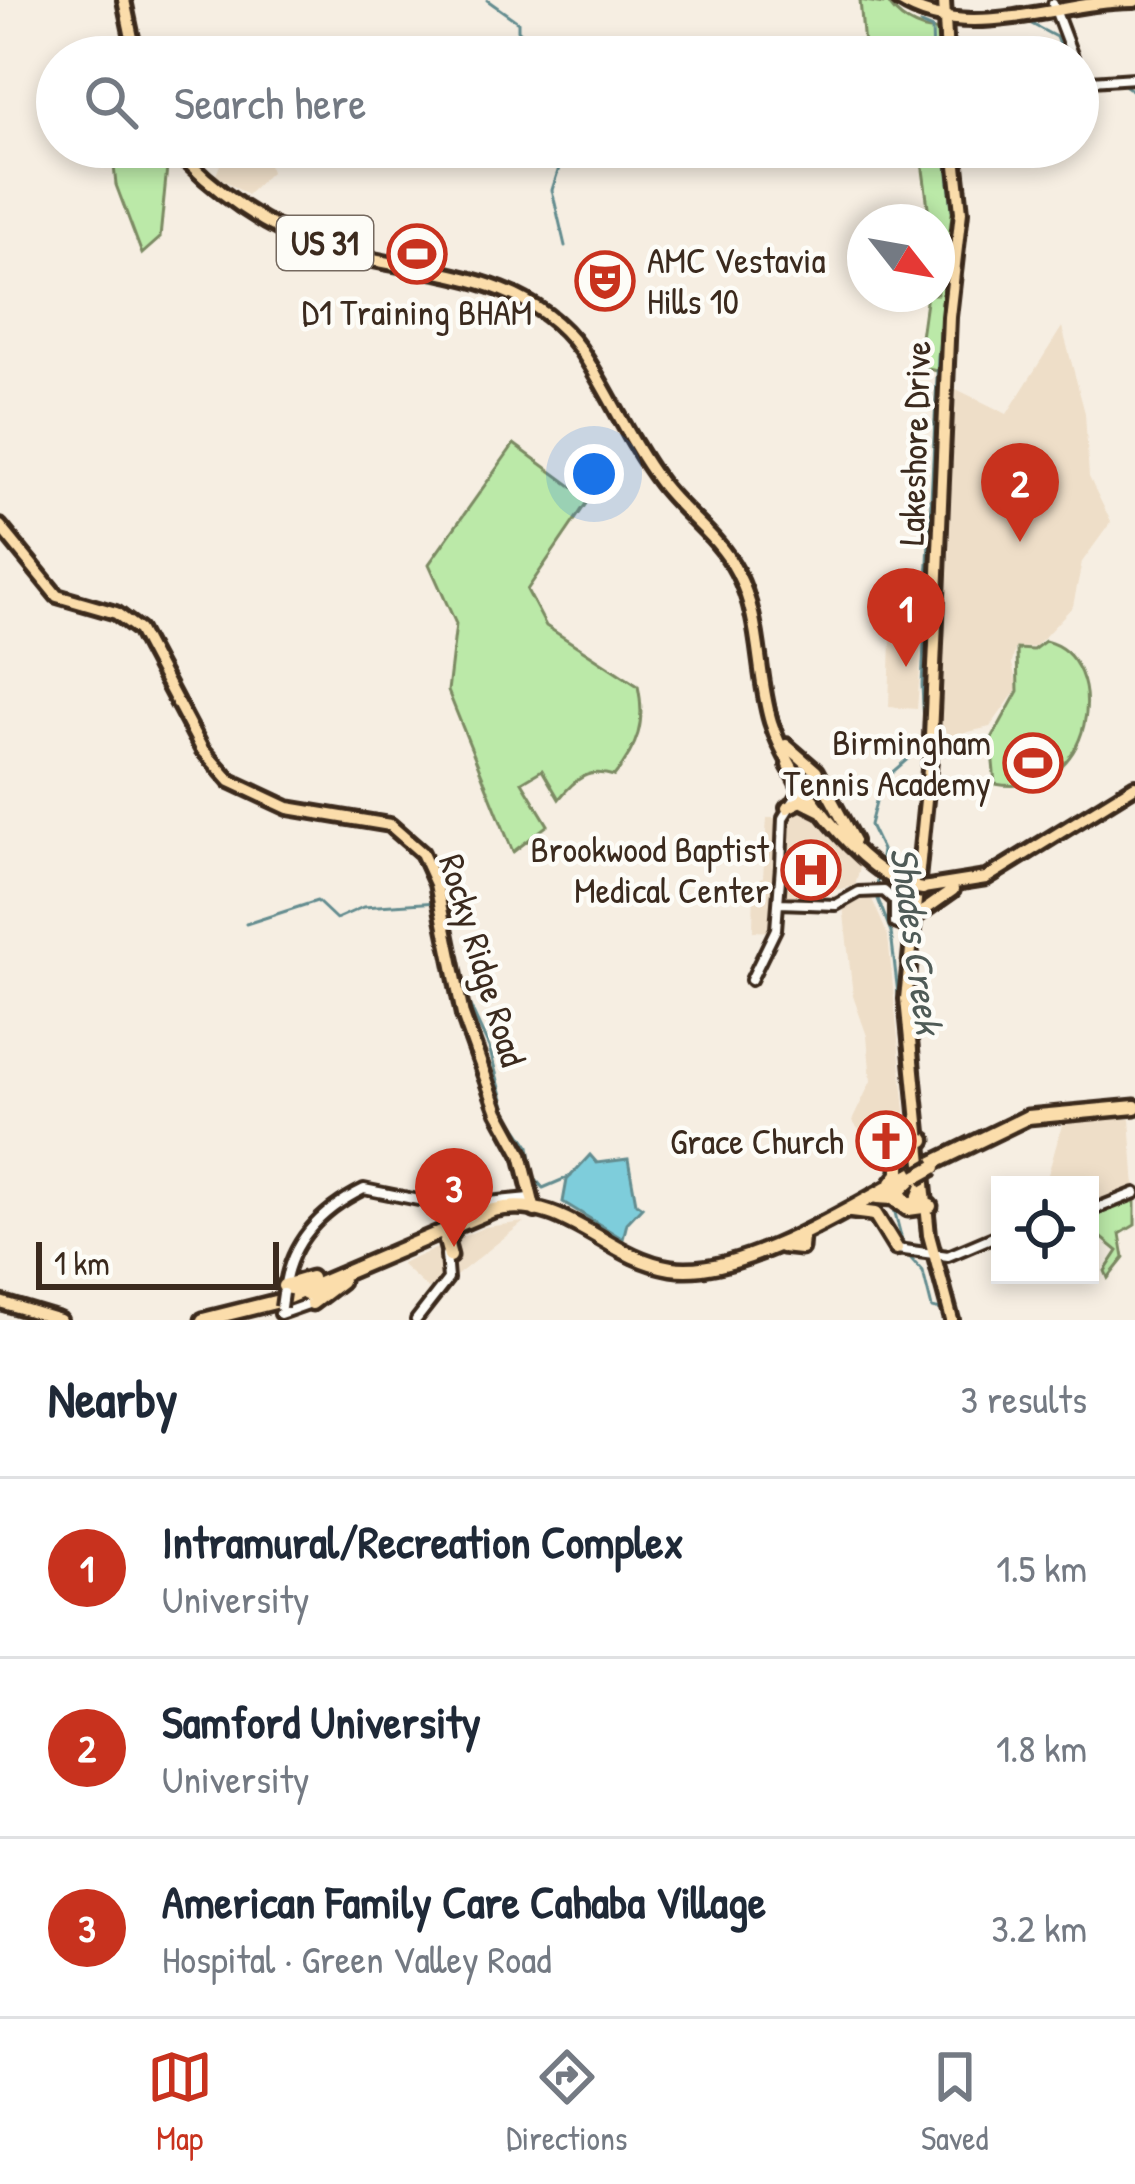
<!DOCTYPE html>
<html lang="en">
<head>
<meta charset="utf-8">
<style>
	body { margin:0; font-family:"Patrick Hand",sans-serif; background:#f6f6f7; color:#1f2937 }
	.controls { position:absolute; right:36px; bottom:36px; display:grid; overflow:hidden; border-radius:0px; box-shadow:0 6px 18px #0003 }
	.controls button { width:108px; height:108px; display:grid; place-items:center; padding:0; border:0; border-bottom:3px solid #e0e1e3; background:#fff; color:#1f2937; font:60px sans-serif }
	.compass { position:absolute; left:847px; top:204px; width:108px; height:108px; border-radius:50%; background:#fff; box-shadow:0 6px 18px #0003; rotate:121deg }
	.scale { position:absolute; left:36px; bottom:30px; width:243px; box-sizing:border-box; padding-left:12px; border:6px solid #3b2a1e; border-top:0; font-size:33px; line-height:42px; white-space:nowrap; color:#3b2a1e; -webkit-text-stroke:9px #fdfcf7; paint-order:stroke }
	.you { position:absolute; left:594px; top:474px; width:42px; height:42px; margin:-30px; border:9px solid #fff; border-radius:50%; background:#1a73e8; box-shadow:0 0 0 18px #1a73e833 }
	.badge { display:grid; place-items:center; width:78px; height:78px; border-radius:50%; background:#c8321e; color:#fff; font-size:39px; font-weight:700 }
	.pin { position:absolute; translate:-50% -99px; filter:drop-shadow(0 3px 6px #0008) }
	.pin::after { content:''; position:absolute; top:63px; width:42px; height:36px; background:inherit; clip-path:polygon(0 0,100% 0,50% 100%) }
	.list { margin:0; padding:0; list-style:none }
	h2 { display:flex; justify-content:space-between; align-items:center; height:156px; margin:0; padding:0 48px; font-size:51px }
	h2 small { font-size:39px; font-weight:400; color:#747a83 }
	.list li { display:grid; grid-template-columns:78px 1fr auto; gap:36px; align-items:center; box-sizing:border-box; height:180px; padding:0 48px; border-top:3px solid #e0e1e3 }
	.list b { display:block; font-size:45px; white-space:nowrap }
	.list p { margin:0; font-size:39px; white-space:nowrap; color:#747a83 }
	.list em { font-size:39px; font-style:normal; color:#747a83 }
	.icon { flex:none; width:66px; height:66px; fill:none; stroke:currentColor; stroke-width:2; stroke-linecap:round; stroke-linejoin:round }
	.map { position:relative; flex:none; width:1135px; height:1320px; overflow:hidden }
	.search { position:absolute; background:#fff; box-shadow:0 6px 18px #0003; left:36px; right:36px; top:36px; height:132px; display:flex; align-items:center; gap:30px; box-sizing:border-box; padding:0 42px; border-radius:66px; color:#747a83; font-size:45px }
	.sheet { height:696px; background:#fff }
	nav { display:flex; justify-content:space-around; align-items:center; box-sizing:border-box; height:168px; border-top:3px solid #e0e1e3; background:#fff; font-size:33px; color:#747a83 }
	nav a { display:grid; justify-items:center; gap:6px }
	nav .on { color:#c8321e }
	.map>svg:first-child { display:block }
</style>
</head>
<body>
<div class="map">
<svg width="1135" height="1320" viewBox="0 0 1135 1320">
	<rect width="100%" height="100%" fill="#f6eee2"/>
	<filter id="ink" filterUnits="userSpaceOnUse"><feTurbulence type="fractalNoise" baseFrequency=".00833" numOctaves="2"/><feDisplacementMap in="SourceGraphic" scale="24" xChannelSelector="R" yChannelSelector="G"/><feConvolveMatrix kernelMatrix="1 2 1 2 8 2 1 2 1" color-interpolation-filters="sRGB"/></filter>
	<g filter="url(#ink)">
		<path fill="#eedec8" d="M227,147H263L271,172L247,195L216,175Z
			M1062,327L1085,413L1089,477L1111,522L1082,562L1073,606L1035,647L1015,649L1012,664L1018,688L990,727L938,739L950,386L1007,414Z
			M892,604H925L917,709L889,707Z
			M804,803L827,822L861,864L855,886L825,892L824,903L777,900L773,932L753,931L754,882L763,877L767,818H780Z
			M869,892L888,936L906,1120L891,1133L864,1136L852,1121L871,1081L867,1036L853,996L843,905Z
			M1064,1118L1130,1119L1135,1188L1090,1207V1185H1045Z
			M524,1222L452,1279L428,1289L401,1264L485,1227Z"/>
		<path fill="#bbe9a8" stroke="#7b8a63" stroke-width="3" d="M860,0L883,4L887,0C895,17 919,32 939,30V57H865Z
			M112,147H160L168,157L160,238L142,254L116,185Z
			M920,147H950L958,195L941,372L928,369L918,359L927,294H937V222H930Z
			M514,444L589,499L527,590L546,626L638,686C646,723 638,746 614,776C588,768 576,778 559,799L542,770L522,782L548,825L513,852L448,691L456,624L429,564Z
			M1045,641C1115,658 1095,802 995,784L991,740L1018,691L1017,649L1033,650Z
			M1135,1200V1225L1120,1234L1124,1258L1108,1278L1105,1271L1118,1251L1090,1228V1213Z"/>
		<path fill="#7ecddb" stroke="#638c8f" stroke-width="3" d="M590,1155L597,1163L628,1159L636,1203L642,1207L627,1223L623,1239L563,1202L567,1180Z"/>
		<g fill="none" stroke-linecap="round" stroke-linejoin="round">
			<path stroke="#638c8f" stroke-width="3" d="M487,0L518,22V30L544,57
				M1024,20L1056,37L1064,57
				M920,24L932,29L933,57
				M951,28L973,25
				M1078,85L1123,84L1135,92
				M550,147L559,168L552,190L565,246
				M447,913L465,995L489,1047L507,1114L529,1146L533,1174
				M246,924L317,901L336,919L363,907L438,902
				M890,1175L894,1144L911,1123L910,1101L891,932L876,894L882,850L870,825L881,782L925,744L922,685L938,357L953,218L945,147
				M537,1181L543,1188L571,1176
				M893,1205L904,1248
				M905,1252L923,1272L932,1308L941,1310L945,1320"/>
			<g stroke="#3b2a1e" stroke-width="16">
				<path id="minor" d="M1053,4L1073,57
					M1078,68L1091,81L1135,78
					M781,865L783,818L801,789
					M779,903L836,905L859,892L884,891L895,901V923L913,930
					M751,980L776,929L781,866
					M1090,1211L1135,1193
					M897,1249L948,1256L1000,1234
					M284,1290C290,1242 321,1210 364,1189L448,1206L529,1198
					M280,1314L311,1303
					M416,1320L448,1279L446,1255"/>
			</g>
			<g stroke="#3b2a1e" stroke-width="20">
				<path id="major" d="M124,0L136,57
					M899,0C968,45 1059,0 1135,1
					M944,0L947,57
					M174,147C212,191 269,230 324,248C413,276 521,266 580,349C609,392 629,441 660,482C684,514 718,535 737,572C762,620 756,671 771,722C788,777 860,875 917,888
					M0,526L57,596L116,613L139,630L202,749L230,781L288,808L390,825L422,853L436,884L463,1015L498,1112L521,1154L535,1211
					M786,745L816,771L854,841
					M788,765L807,801
					M787,808L801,801L819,810
					M923,888L986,878L1135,786
					M919,914L953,890
					M0,1302L60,1320
					M952,1320L929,1235L906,999L930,760L949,317L961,212L954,147"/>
			</g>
			<g stroke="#3b2a1e" stroke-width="21">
				<path id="highway" d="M933,1163L1028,1117L1135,1107
					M910,1180L898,1192L908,1205L916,1203L923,1186
					M892,1183L899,1174V1149L924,1140
					M877,1197L893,1198L908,1209L930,1206
					M851,1211L875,1214L896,1248
					M782,1246L801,1248L802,1236
					M450,1256L446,1241L453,1232
					M284,1286L311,1278L309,1288
					M306,1294L314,1296L312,1303L341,1281
					M203,1320L279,1301L493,1210C565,1193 605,1258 671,1268C741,1279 855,1205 916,1172"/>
			</g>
			<use href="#minor" stroke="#fdfcf7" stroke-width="8"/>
			<use href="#major" stroke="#fbddab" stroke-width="10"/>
			<use href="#highway" stroke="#fbddab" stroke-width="12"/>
			<g stroke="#3b2a1e" stroke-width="16" stroke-linecap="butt">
				<path id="minor-bridge" d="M803,789L815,780
					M281,1307L283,1293"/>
			</g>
			<g stroke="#3b2a1e" stroke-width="20" stroke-linecap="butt">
				<path id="major-bridge" d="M917,888L923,889"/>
			</g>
			<g stroke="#3b2a1e" stroke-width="21" stroke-linecap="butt">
				<path id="highway-bridge" d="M916,1177L934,1167"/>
			</g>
			<use href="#minor-bridge" stroke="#fdfcf7" stroke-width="8"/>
			<use href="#major-bridge" stroke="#fbddab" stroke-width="10"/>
			<use href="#highway-bridge" stroke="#fbddab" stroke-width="12"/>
		</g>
	</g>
	<defs>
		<g id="stadium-ring" transform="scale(3)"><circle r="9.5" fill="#fdfcf7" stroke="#c8321e" stroke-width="1.5"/><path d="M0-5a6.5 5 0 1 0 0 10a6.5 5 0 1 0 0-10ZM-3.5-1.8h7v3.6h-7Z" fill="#c8321e"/></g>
		<g id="theatre-ring" transform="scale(3)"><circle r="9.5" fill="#fdfcf7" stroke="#c8321e" stroke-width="1.5"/><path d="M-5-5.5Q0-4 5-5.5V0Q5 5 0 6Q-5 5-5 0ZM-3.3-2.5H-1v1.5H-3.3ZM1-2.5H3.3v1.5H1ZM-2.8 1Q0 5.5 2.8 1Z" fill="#c8321e"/></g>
		<g id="hospital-ring" transform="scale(3)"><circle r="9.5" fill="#fdfcf7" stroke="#c8321e" stroke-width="1.5"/><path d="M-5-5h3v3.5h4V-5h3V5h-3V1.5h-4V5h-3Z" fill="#c8321e"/></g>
		<g id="church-ring" transform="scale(3)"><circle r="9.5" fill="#fdfcf7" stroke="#c8321e" stroke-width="1.5"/><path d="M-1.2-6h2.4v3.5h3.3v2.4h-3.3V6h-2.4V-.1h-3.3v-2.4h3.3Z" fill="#c8321e"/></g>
	</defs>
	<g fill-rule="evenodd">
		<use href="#stadium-ring" x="417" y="254"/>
		<use href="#theatre-ring" x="605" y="281"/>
		<use href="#stadium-ring" x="1033" y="763"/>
		<use href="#hospital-ring" x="811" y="870"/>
		<use href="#church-ring" x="886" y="1141"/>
	</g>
	<g text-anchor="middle" stroke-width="9" stroke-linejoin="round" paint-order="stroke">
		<rect fill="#fdfcf7" stroke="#75695f" stroke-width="3" x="277" y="216" width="96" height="54" rx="9"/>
		<g font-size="33" font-weight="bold" fill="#3b2a1e">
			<text x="325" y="255">US 31</text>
		</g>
		<g font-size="36" fill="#3b2a1e" stroke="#fdfcf7" text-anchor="end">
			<text x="647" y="273" text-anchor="start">AMC Vestavia<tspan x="647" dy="41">Hills 10</tspan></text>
			<text x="417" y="325" text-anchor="middle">D1 Training BHAM</text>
			<text x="991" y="755">Birmingham<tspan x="991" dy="41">Tennis Academy</tspan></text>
			<text x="769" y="862">Brookwood Baptist<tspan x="769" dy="41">Medical Center</tspan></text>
			<text x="844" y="1154">Grace Church</text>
		</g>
		<g font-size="36" fill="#3b2a1e" stroke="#fdfcf7">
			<text transform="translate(914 443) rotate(-88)" y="13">Lakeshore Drive</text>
			<text transform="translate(483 960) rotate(73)" y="13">Rocky Ridge Road</text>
		</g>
		<g font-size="39" font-style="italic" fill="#4f5b57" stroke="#fdfcf7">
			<text transform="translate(917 940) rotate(82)" y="14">Shades Creek</text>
		</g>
	</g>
</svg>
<div class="controls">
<button><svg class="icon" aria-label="locate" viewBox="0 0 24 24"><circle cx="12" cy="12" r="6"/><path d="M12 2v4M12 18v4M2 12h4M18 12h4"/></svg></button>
</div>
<svg class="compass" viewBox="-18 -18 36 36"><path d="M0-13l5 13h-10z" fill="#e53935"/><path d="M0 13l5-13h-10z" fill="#747a83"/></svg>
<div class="scale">1 km</div>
<div class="you"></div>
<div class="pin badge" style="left:906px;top:667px">1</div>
<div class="pin badge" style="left:1020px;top:542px">2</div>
<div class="pin badge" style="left:454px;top:1247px">3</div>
<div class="search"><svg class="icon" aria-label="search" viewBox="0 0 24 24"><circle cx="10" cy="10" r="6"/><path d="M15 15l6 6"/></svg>Search here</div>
</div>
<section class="sheet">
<h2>Nearby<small>3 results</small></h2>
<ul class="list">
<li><span class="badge">1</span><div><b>Intramural/Recreation Complex</b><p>University</p></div><em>1.5 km</em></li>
<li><span class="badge">2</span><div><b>Samford University</b><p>University</p></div><em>1.8 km</em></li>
<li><span class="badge">3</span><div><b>American Family Care Cahaba Village</b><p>Hospital · Green Valley Road</p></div><em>3.2 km</em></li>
</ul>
</section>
<nav>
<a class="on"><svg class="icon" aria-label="map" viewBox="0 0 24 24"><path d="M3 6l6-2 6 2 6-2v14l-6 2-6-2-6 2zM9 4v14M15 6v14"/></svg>Map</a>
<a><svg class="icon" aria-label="directions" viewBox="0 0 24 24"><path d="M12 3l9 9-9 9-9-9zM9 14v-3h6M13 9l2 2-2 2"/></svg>Directions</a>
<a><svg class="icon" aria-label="saved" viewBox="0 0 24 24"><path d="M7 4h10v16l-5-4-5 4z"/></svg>Saved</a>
</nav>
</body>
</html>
